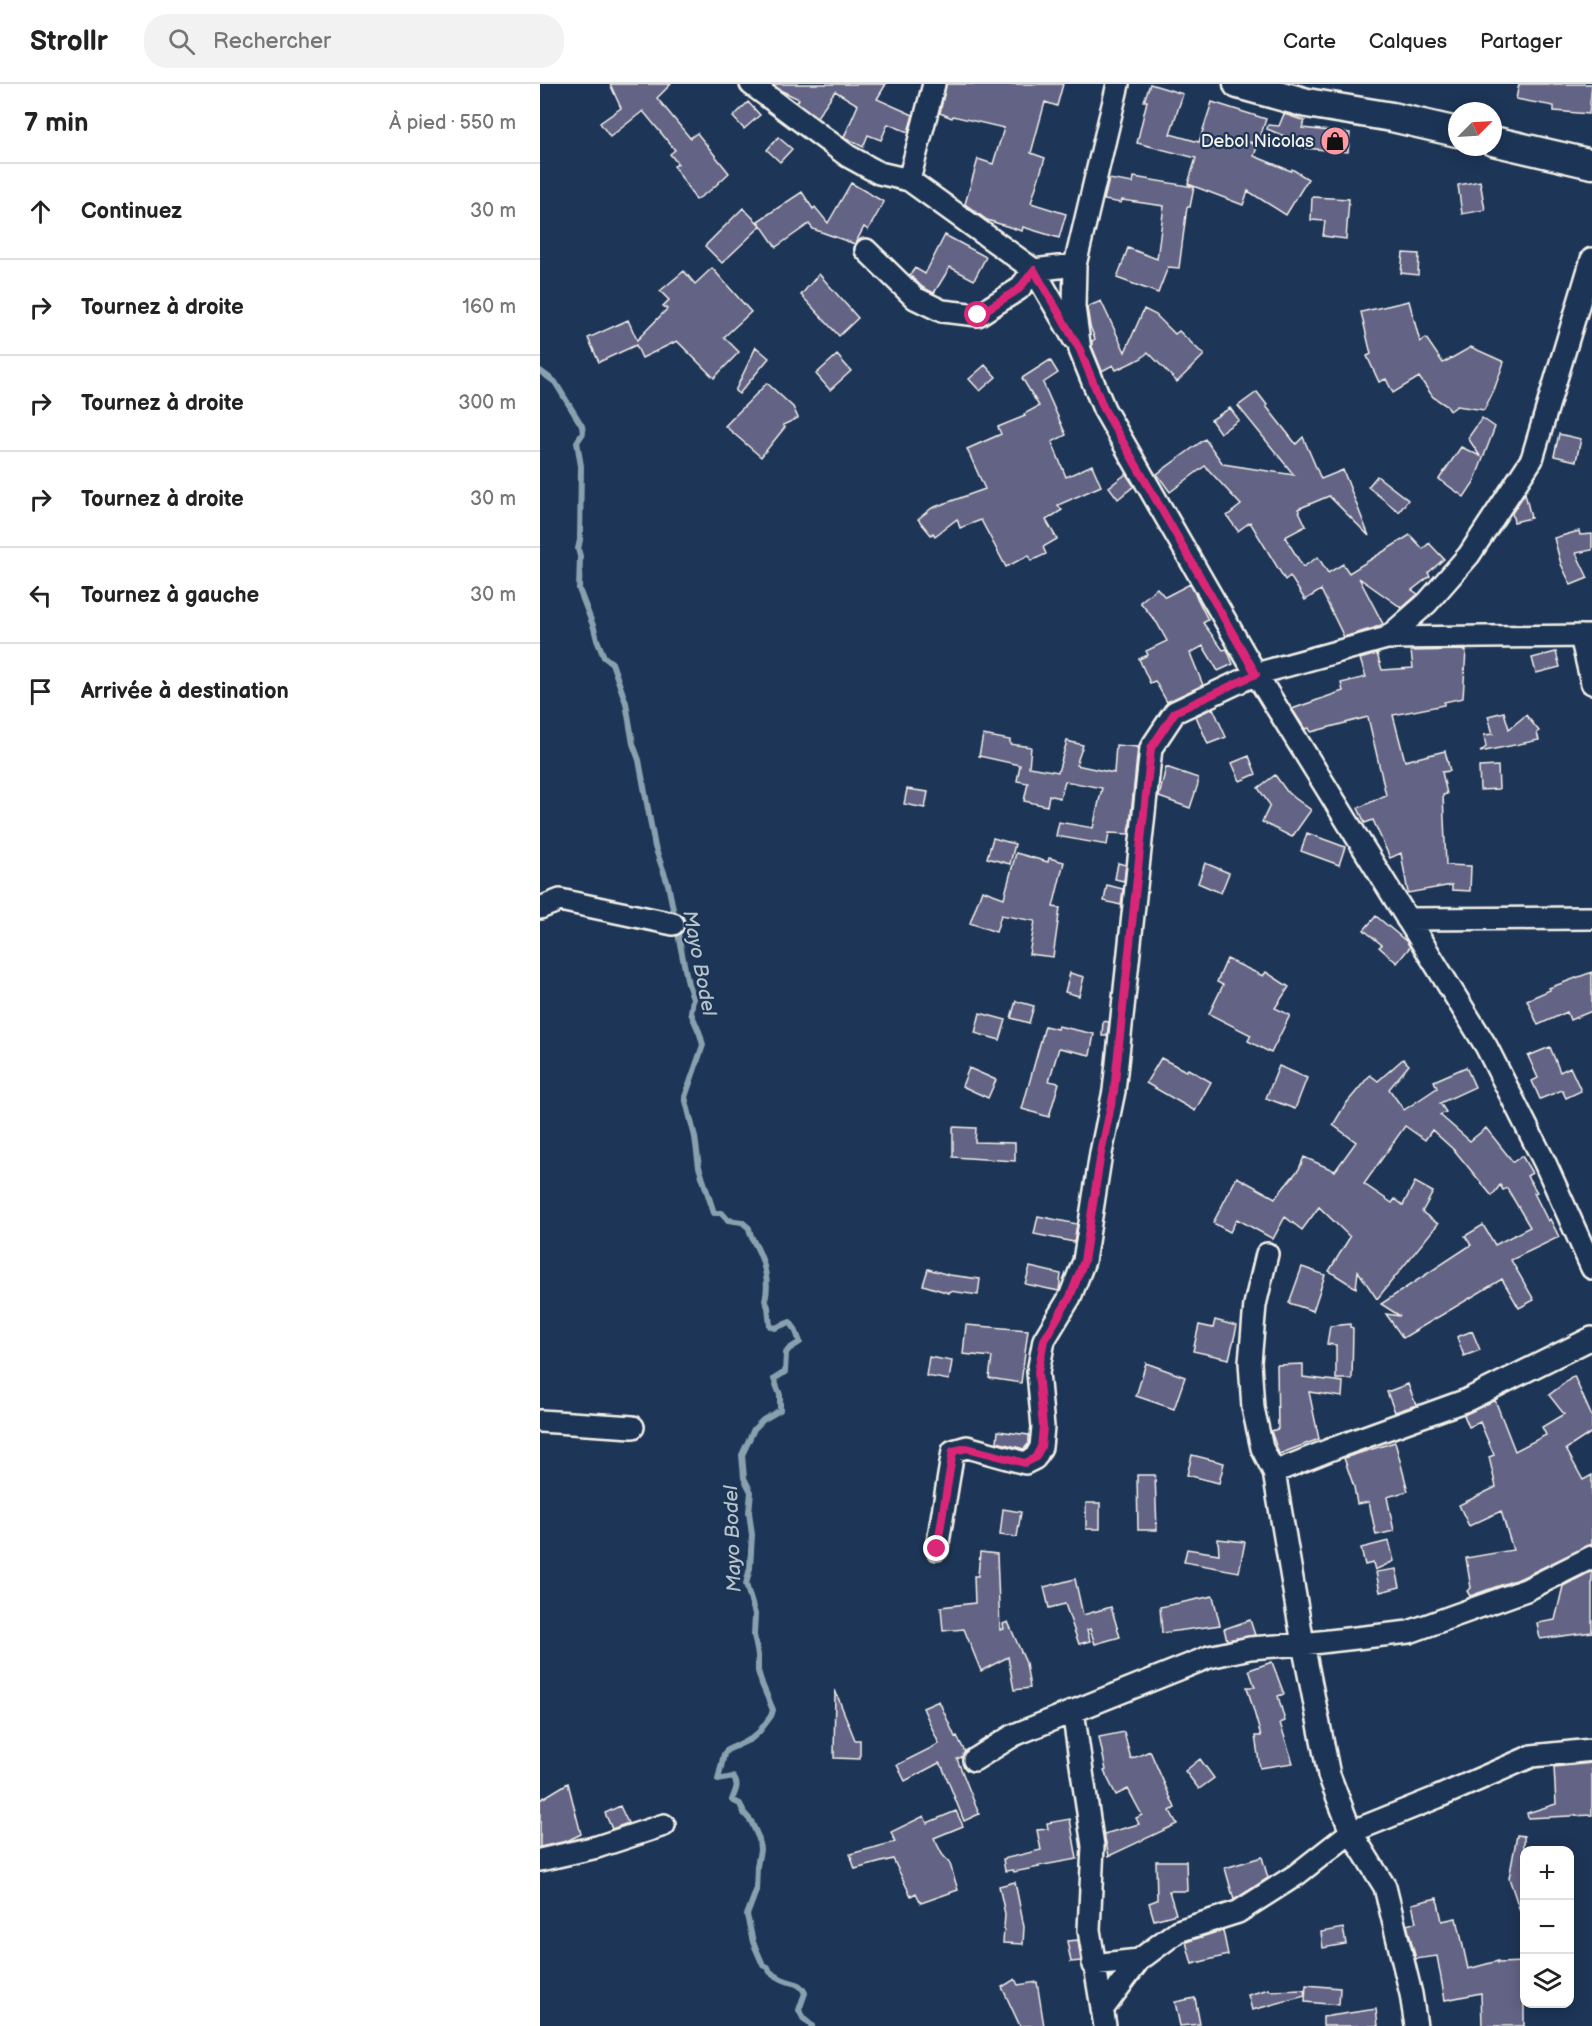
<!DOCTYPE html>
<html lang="fr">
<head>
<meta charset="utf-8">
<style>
	body { margin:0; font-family:"Balsamiq Sans",sans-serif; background:#f2f2f2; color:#222 }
	.controls { position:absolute; right:18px; bottom:18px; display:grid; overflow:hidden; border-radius:12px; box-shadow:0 3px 15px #0003 }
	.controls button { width:54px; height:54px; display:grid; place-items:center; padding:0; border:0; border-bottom:2px solid #e0e0e0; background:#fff; color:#222; font:30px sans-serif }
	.compass { position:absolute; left:908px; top:18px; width:54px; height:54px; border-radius:50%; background:#fff; box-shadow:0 3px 15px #0003; rotate:66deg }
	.stop { position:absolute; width:18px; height:18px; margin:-14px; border:4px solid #db2777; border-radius:50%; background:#fff }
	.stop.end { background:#db2777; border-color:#fff; box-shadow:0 2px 6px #0008 }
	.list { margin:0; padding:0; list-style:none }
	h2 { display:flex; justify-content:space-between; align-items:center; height:78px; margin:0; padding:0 24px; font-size:26px }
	h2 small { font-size:20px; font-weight:400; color:#767676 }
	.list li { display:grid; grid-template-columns:39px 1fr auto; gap:18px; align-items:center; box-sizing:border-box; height:96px; padding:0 24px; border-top:2px solid #e0e0e0 }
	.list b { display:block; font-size:22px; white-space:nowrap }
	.list em { font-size:20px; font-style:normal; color:#767676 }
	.icon { flex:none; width:33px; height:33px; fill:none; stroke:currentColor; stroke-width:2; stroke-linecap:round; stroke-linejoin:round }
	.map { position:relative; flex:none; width:1052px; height:1942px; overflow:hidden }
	header { display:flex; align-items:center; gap:36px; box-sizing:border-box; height:84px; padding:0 30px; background:#fff; border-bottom:2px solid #e0e0e0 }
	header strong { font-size:28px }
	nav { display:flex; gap:33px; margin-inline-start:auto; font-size:21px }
	.search { width:420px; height:54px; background:#f2f2f2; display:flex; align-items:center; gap:15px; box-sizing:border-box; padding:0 21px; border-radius:24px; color:#767676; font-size:22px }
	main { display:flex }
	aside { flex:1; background:#fff }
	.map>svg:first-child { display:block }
</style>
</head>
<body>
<header>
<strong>Strollr</strong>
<div class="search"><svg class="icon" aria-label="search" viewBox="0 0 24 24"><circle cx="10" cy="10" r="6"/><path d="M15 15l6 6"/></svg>Rechercher</div>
<nav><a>Carte</a><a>Calques</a><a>Partager</a></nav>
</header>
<main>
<aside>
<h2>7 min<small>À pied · 550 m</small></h2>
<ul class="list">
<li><svg class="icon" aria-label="ahead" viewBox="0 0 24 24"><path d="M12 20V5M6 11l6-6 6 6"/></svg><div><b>Continuez</b></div><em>30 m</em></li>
<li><svg class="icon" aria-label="right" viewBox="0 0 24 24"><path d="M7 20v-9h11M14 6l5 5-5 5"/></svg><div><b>Tournez à droite</b></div><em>160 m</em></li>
<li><svg class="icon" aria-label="right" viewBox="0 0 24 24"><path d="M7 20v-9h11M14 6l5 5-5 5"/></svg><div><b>Tournez à droite</b></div><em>300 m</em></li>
<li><svg class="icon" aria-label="right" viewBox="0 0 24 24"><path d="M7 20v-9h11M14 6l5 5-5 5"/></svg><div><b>Tournez à droite</b></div><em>30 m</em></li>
<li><svg class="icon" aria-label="left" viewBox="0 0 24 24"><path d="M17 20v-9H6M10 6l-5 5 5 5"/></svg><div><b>Tournez à gauche</b></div><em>30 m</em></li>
<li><svg class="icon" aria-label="arrive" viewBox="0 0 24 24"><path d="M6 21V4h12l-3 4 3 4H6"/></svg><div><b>Arrivée à destination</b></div></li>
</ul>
</aside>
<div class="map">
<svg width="1052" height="1942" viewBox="0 0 1052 1942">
	<rect width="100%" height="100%" fill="#1d3557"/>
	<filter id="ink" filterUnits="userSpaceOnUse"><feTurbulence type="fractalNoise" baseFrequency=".0167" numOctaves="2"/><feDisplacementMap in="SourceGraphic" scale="12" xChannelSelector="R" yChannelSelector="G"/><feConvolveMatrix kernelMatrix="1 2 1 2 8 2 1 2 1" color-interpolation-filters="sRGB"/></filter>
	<g filter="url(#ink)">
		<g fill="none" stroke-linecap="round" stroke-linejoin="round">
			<path stroke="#89a1ae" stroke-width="6" d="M0,287L15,298L42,342L43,349L37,358L41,382L40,456L38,465L40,472L39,505L54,544L57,556L64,573L72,579L86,619L93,660L99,676L115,763L128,800L148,900L153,914L151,929L160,950L163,961L145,1013L155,1053L159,1083L174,1129H182L188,1136L202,1138L209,1144C210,1152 212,1154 216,1162C224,1177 230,1199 225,1216L228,1223L230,1242L235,1244L250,1238L255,1245L260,1258L249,1265L246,1269L245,1288L234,1295L240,1311V1326L223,1336L214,1345L202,1371L204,1394L211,1408L209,1428L212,1451L210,1484L206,1500L215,1530L214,1551L218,1571V1587L222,1600L233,1626L231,1632L219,1648L211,1655L187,1666L184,1670L178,1696L193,1693C200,1701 195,1707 192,1716L200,1720L204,1729L211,1737L219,1755L220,1766L217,1782L216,1807L207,1831L213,1858L223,1881L228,1883L230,1888C235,1891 239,1894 244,1896C253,1900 260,1898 265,1909L259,1926L263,1934L272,1942"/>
		</g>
		<path fill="#646386" stroke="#f4f1e8" stroke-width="1.5" d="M70,0H131L117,14L150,54L157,49L189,89L172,105L156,116L134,82L138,80L130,70L135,66L103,27L70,53L60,39L81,24Z
			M232,0H346L337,15L373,31L368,48L348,40L341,56L328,51L323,63L304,53L318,21L295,7L277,33L257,18L259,15L242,7Z
			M406,0H523L517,22L505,18L491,69L505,74L491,119L526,130L519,154L483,143L482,147L447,136L425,120L438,75L453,80L464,44L413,32L412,34L400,29Z
			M610,0L643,10L630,50L659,58L672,18L726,35L718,59L709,58L717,63L714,72L751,87L752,85L768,95L746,131L708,107L703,121L648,100L656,74L597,59L607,17H604Z
			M979,0H1052L1049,30L1014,27V22L976,15Z
			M208,18L220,31L204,45L193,33Z
			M744,30L765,37L762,44L810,49L808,68L765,64L766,61L727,45L728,41L739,42Z
			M238,53L252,65L240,78L227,66Z
			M594,93L654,103L650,123H647L639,184L628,183L618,209L577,194L588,164L617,175L624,122L582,116L581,119L564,116L569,95L593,99Z
			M940,97L945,126L922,130L918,101Z
			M311,99L344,118L328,146L324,143L315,160L273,145L269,140L236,163L218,137L262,108L273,125L275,123L288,139Z
			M772,113L809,115L806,155L783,152L785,137L771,136Z
			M203,124L221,142L182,179L165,162Z
			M405,151L446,173L434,196L410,183L394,209L382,203L370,191L375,184L385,190Z
			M863,169L879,170L878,191L861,189Z
			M172,184L211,228L184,253L199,268L174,294L137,257L102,274L96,261L59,278L48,254L88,236L97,256L127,225L123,222L129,216L120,207L144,187L155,200Z
			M279,190L318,234L299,252L261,211Z
			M561,217L585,268L604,225L616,231L635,250L639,247L664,271L637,298L608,268L602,274L576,286L573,281L562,287L552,263V257L555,255L550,242L547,223Z
			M869,217L880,258L886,254L903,279L931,263L964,278L954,306L944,326L917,322L910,327L907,322L893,313L879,293L853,309L846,295L839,298L827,272L831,270L821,228Z
			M216,263L229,274L199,310L195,307Z
			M297,271L311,287L290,306L276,290Z
			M510,276L518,289L503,299L526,351L512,358L526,393L552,381L561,402L518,421L522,426L506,436L517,455L503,463L506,470L491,477L489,471L466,483L441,436L420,444L417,435L395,452L393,449L391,451L378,435L392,424L445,405L427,365L461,350L458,343L485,332L484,330L499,322L482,294Z
			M445,281L456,293L440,307L429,295Z
			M227,299L253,323L258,334L243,341L245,343L221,373L185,342Z
			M717,308L727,321L726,322L756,360L763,353L781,395L803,386L829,452L789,412L758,425L766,442L745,453L763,483L778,473L788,489L803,480L809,489L870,451L883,465L889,459L904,475L888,489L890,492L872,506L878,510L862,524L819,494L843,540L834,544L804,553L781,506L765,516L750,492L745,496L710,438L698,447L687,432L701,421L665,382L630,408L617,390L665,355L683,380L754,391L698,322Z
			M690,324L699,336L680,349L671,336Z
			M942,334L955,343L934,398L924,413L899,395L921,363L940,372L928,354Z
			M1019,350L1041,355L1036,377L1014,372Z
			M586,390L594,402L578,415L569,403Z
			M837,392L868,416L859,428L828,403Z
			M985,409L991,434L974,438L972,429Z
			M1039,447L1040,451L1052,450V466L1036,469L1048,494L1031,501L1021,480L1014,454Z
			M650,500L668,536L663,539L683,566L687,565L693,580L678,587L663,562L650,569L663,601L627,618L615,597L610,599L599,575L608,571L606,567L627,557L617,539L600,518L617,504L625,513Z
			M926,566L923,614L904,618V621L853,631L865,677L905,667L910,687L902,688L907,710L903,711L906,781L931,782L930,807L912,806V801L868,809L861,769L850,774L833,736L825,739L818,724L846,711L828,633L771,648L769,644L765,645L752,625L803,607L801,599L826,593L820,575L837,570L842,586L873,584L871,567Z
			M1016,568L1020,583L996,589L992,574Z
			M673,624L686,653L668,660L656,632Z
			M964,628L969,645L986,631L999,647L997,649L999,656L940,668L946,663L944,651L953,650L948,632Z
			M443,651L470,656V660L491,663L489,683L518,688L527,657L543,661L536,681L574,689L576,661L598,663L589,750L569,749L567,761L516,752L519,738L553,744L562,704L525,697L520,714L509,711L507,722L484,717L488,699L477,697L480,681L439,672Z
			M709,672L716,690L700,697L692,679Z
			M958,682L959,705L940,706L939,683Z
			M626,683L658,694V700L650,724L619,713Z
			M735,691L748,709L771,726L752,753L722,738L730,721L718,704Z
			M367,705L388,708L385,724L364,720Z
			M767,749L805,763L799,781L761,767Z
			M453,754L475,760L470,780L447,774Z
			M476,769L508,778L509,774L524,778L513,823L520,824L513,873L489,870L495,837L461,831L456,848L430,839L442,806L464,814Z
			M578,779L586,781L584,797L575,795Z
			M665,779L689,789L681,809L658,799Z
			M567,801L583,805L581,821L564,817Z
			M836,832L867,858L870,863L857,879L839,863L842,861L824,846Z
			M687,875L723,892L726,888L749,903L735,924L750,931L731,969L708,957L711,951L669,930L683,901L677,898Z
			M1052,888V927L1030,936L1027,928L998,941L987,916L1010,906L1009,904Z
			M530,889L544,893L539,912L525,908Z
			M476,917L494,922L489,939L471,934Z
			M440,929L466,936L460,956L435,949Z
			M563,937L569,938L567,952H562Z
			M505,942L517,945L518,942L554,950L550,971L519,964L509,997L519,999L509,1033L482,1025Z
			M1010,963L1020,988L1030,983L1041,1007L1026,1014L1022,1006L1000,1015L992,997L998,994L988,972Z
			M621,974L646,987L648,985L671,998L655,1027L606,999Z
			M863,975L869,981L849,1005L864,1026L897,1004L894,997L926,983L935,1003L900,1019L906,1028L900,1031L930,1057L946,1044L973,1078L982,1072L992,1089L987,1092L997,1108L994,1109L1008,1137L1010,1135L1019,1153L971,1176L994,1216L979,1224L962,1195L863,1254L846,1230L860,1232L841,1220L931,1161L925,1152L943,1141L955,1161L990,1143L967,1104L963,1106L960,1101L952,1112L915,1067L892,1046L885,1056L865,1042L824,1100L852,1119L855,1115L863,1121L875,1098L893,1108L882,1128L898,1140L837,1215L818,1187L816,1204L789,1187L810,1153L779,1123L762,1146L745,1133L733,1155L697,1135L690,1148L673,1139L697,1093L735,1114L759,1085L764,1073L795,1087L816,1058L793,1041L805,1021L830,991L838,997Z
			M739,982L767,994L755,1025L726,1014Z
			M429,984L456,996L448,1014L422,1002Z
			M413,1043L436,1044L435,1058L475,1059V1077L413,1073Z
			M498,1132L537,1140L534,1158L494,1150Z
			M490,1183L521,1190L519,1207L485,1200Z
			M762,1183L785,1191L773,1227L749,1219Z
			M388,1185L409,1191L440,1195L438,1211L410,1207L409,1209L383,1201Z
			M675,1236L697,1242L689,1275L653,1267L659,1241L673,1244Z
			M810,1240V1243L813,1244L812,1295H796V1261L787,1260L790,1242Z
			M426,1241L488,1246L481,1299L449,1294L452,1273L423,1270Z
			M932,1247L940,1266L924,1272L917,1253Z
			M389,1273L412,1277L409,1296L386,1292Z
			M606,1279L645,1293L634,1325L596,1312Z
			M763,1280V1293L803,1298L802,1313L769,1308L779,1355L739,1370L731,1347L738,1345L737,1281Z
			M1034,1292L1052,1333V1348L1026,1365L1043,1396L1052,1391V1460L981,1494L930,1512L927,1507L931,1504L926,1474L973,1466L961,1427L929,1442L919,1421L956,1403L949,1373L954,1371L940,1338L929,1343L924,1331L955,1316L975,1367L1006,1351L1002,1343L1024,1330L1009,1311Z
			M868,1300L876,1321L855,1328L847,1308Z
			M458,1347L489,1351V1359L484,1365L457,1358Z
			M855,1358L868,1407L847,1413L854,1447L836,1451L829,1418L817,1420L814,1403L804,1374Z
			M652,1371L684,1379L679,1399L647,1391Z
			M597,1391H615L617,1446H598Z
			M546,1419H560V1445H546Z
			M463,1425L481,1428L477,1453L460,1451Z
			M678,1455L705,1458L699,1488L644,1478L647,1465L679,1470Z
			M849,1457L854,1477L835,1486L833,1479L825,1481L821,1464Z
			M440,1468L457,1470L460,1546L464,1545L463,1540L468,1538L486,1579L490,1604L474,1606L468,1573L441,1587L424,1545L403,1547L401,1523L435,1519L434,1492H438Z
			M856,1485L860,1503L840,1508L836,1488Z
			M1052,1487V1548L1000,1555L997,1539L1015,1536L1023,1502Z
			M535,1495L543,1531L571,1523L580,1553L555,1560L550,1545L547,1546L550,1557L539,1560L525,1520L509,1524L504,1503Z
			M673,1512L680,1541L622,1549L620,1523Z
			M710,1536L715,1551L687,1556L684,1545Z
			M732,1578L744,1610L738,1612L745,1637L740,1639L753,1679L720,1684L715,1652H721L707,1603H715L709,1586Z
			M295,1606L315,1656H320V1675L294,1674Z
			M399,1617L415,1653L417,1652L425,1668L422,1673L417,1675L439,1730L424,1737L402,1682L399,1679L365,1697L357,1681L399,1660L383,1624Z
			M584,1648L591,1675L610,1667L635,1724L630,1727L637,1740L569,1772L564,1750L599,1740L596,1734L602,1731L588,1705L576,1711L564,1687L566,1686L559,1653Z
			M660,1675L674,1694L659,1705L645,1687Z
			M1052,1679V1731L988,1734L987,1729L1016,1720L1014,1683Z
			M28,1699L41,1750L27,1757L0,1763V1716Z
			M80,1722L88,1739L72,1745L65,1729Z
			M416,1727L423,1742L394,1754L402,1770L410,1780L418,1806L381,1819L376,1809L371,1812L353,1775L315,1785L310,1770L355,1758L351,1748L384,1732L387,1739Z
			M530,1735L537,1775L498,1782L499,1783L474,1788L473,1786L465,1787L463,1775L501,1766L497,1746L508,1745L507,1739Z
			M977,1751L984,1752V1833H982L969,1794Z
			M722,1773L728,1794L694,1816L685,1784Z
			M616,1777H646L647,1807H629L636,1830L614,1836L609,1819L617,1816Z
			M475,1798L484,1843L483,1860L463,1859L465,1830L459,1802Z
			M897,1814L902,1837L916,1834L917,1839H918L928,1885L958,1877V1879L984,1878V1942H942L941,1909L905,1916L897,1872L876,1875L867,1841L876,1838L872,1820Z
			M803,1844L806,1860L783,1864L781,1848Z
			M683,1846L688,1871L652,1880L646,1858Z
			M538,1856L541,1877L531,1878L527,1857Z
			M475,1895L478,1901L497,1898L504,1942H480L462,1903Z
			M766,1901L800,1904L799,1921L765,1918Z
			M729,1905L730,1907L764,1906L765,1912L712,1926L708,1911Z
			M655,1914L660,1940L640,1942L635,1918Z
			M836,1925L838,1942H783V1933Z"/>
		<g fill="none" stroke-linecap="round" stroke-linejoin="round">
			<g stroke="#f4f1e8" stroke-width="26">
				<path id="street" d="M211,0L308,72L339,89L369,96L494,186L534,255
					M578,0L535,181L534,223L540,266L564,325L716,590L946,962L1005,1079L1052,1184
					M369,96L394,0
					M326,166L375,214L402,227L438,231L479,205L494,186L535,181
					M1041,552L1052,599
					M847,554L887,519L929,471L992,375L1052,175
					M0,824L20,816L133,840
					M867,835L1052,834
					M727,1170L715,1221L710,1278L713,1324L722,1364L734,1388L763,1560L789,1691L811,1748L845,1803L871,1910L876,1942
					M0,1337L93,1343
					M734,1388L797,1363L927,1316L1052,1254
					M397,1465L413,1367L427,1363L485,1379L495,1374L501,1363L503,1343L498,1288L504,1256L530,1213L544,1177L561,1069L574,1007L611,664L635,628L716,590L847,554L1052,552
					M533,1627L553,1762L549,1846L565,1942
					M434,1676L474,1651L669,1573L710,1564L763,1560L869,1548L986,1506L1052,1473
					M0,1776L57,1763L124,1741
					M553,1881L599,1876
					M562,1926L599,1876L638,1847L698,1828L756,1791L811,1748L898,1713L992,1672L1052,1666"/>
			</g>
			<g stroke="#f4f1e8" stroke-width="33">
				<path id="secondary" d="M698,0L767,19L852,33L917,48
					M953,57L1052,80"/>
			</g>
			<use href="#street" stroke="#1d3557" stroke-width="21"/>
			<use href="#secondary" stroke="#1d3557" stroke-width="28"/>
		</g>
	</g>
	<g fill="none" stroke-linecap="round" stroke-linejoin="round" filter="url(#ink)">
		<path stroke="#db2777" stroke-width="8" d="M397,1465L413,1367L427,1364L485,1379L495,1374L501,1363L503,1343L498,1288L504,1256L530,1213L544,1177L561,1069L574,1007L611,664L635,628L716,590L564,325L540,266L494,186L479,205L438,231"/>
	</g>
	<defs>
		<g id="shop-disc" transform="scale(1.5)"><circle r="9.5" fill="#ff9aa2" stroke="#1d3557"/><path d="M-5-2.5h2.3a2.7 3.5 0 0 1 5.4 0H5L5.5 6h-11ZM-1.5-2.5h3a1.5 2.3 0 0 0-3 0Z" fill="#111"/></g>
	</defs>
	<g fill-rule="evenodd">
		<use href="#shop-disc" x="795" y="57"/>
	</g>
	<g text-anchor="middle" stroke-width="4.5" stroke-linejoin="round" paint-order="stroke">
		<g font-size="18" fill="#f4f1e8" stroke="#1d3557" text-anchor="end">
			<text x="774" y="63">Debol Nicolas</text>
		</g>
		<g font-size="20" font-style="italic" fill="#b5c2c6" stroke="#1d3557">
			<text transform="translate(160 879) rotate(79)" y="7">Mayo Bodel</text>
			<text transform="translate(192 1455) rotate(-92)" y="7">Mayo Bodel</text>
		</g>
	</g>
</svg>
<div class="controls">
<button>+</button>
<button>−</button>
<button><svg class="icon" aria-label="layers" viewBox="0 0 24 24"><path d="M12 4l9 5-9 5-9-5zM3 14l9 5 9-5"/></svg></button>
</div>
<svg class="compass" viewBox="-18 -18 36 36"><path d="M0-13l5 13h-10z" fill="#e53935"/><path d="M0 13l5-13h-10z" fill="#767676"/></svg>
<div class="stop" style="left:438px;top:231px"></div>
<div class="stop end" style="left:397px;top:1465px"></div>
</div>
</main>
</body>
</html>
